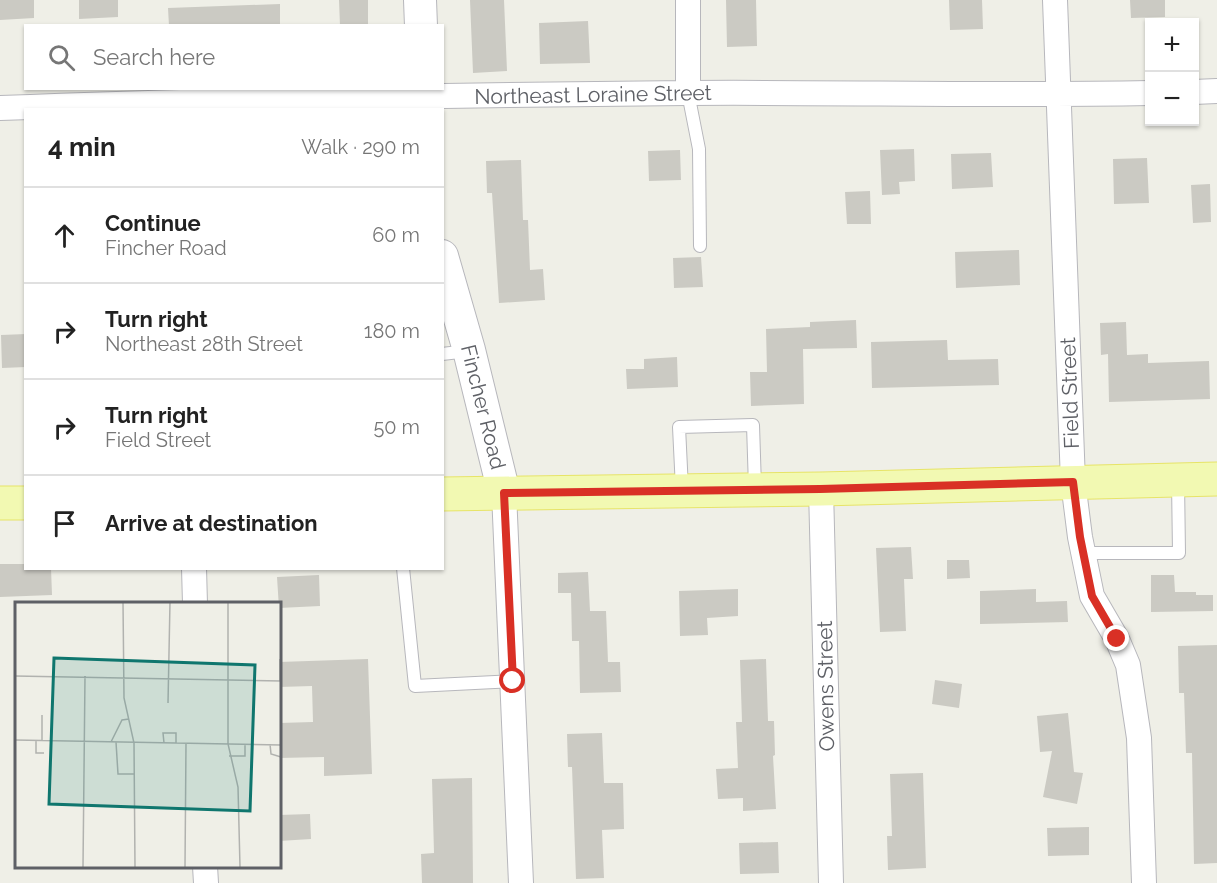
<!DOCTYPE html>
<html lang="en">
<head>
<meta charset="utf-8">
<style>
	body { margin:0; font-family:Raleway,sans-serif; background:#f6f6f6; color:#222 }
	.controls { position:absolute; right:18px; top:18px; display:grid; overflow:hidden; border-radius:0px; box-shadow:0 2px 4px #0004 }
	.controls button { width:54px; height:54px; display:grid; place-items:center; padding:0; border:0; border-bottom:2px solid #e0e0e0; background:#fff; color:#222; font:30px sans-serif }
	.stop { position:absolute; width:18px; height:18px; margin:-14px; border:4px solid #d93025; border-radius:50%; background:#fff }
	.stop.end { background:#d93025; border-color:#fff; box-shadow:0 2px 6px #0008 }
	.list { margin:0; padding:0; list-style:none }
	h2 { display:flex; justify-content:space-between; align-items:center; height:78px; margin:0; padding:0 24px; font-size:26px }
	h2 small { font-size:20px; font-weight:400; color:#767676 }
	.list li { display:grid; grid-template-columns:39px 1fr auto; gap:18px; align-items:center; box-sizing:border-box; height:96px; padding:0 24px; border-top:2px solid #e0e0e0 }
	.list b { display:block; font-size:22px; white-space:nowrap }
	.list p { margin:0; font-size:20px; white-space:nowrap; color:#767676 }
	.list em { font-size:20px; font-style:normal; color:#767676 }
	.icon { flex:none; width:33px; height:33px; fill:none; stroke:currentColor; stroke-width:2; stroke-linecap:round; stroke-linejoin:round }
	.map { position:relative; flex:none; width:1217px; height:883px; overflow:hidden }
	.search { position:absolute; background:#fff; box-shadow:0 2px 4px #0004; left:24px; top:24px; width:420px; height:66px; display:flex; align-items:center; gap:15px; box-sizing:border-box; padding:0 21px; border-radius:0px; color:#767676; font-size:22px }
	.panel { position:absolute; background:#fff; box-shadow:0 2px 4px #0004; left:24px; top:108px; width:420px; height:462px; border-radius:0px }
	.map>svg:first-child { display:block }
</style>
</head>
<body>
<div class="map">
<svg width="1217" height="883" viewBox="0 0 1217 883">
	<rect width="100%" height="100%" fill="#efefe7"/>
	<path fill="#cbcac3" d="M0,0H34V18L0,20Z
		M79,0H118V17L79,19Z
		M339,0H368V26H340Z
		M470,0H504L507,71L473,73Z
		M726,0H756L757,46L727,47Z
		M949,0H982L983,29L950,30Z
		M1130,0H1165V17L1131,18Z
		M280,4V26H169L168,8Z
		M588,21L590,63L540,64L539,23Z
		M914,149L915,181L899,182L900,194L882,195L880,150Z
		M680,150L681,180L649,181L648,151Z
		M991,153L993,187L952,189L951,154Z
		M1147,158L1149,203L1114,204L1113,159Z
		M521,160L523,220H528L530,270L543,269L545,300L499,303L492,193H487L486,161Z
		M1210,184L1211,222L1193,223L1191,185Z
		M870,191L871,224H847L845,192Z
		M1019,250L1020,285L956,288L955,252Z
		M701,257L703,287L674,288L673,258Z
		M856,320L857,348L803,349L804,404L751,406L750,372H767L766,329L810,327V322Z
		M1126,322L1127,355L1148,354V363L1209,361L1210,399L1109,402L1108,354L1101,355L1100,323Z
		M26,334V367L2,368L1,335Z
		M947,340L948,360L998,359L999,385L872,388L871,342Z
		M677,357L678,387L627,389L626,369H644V359Z
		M911,547L913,579H904L906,631L880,632L876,548Z
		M947,560H969L970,578L947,579Z
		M0,564H26V568H51L52,595L0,597Z
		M588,572L590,611H606L608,662H620L621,692L580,693L579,641H572L571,593H558V573Z
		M319,575L320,606L279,608L277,577Z
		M1151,575H1174L1175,592H1196V595H1213V611L1151,612Z
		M738,589V616L707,618L708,635L680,636L679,591Z
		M1036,589V602L1067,601L1068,622L980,624V591Z
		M1217,645V863L1194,864L1192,753H1186L1184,693H1179L1178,646Z
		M368,659L372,774L324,776V757L279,758V723L313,722L312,686L279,687V662Z
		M766,659L768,721H774L775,755L773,756L776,809L743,811V798L718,799L716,769L738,768L736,722H742L740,660Z
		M935,680L962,684L959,708L932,704Z
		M1068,713L1074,772L1083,773L1077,804L1043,797L1052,751L1040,752L1037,716Z
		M602,733L604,783H623L624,829L602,830L604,878L576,879L572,767H568L567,734Z
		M923,773L926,868L888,870L887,836H892L890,774Z
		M472,778L473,883H422L421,854L434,853L432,779Z
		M310,814L311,839L279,841V815Z
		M1089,827V855L1048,856L1047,828Z
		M778,842L779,873L740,874L739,843Z"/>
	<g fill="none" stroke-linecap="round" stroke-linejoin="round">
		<g stroke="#b7b7bc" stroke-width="14">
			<path id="service" d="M688,93L699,149L700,246
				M442,354L468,351
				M682,489L679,427L753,425L755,487
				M1083,553H1179L1178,481
				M403,568L415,686L513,681"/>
		</g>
		<g stroke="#b7b7bc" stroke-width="26">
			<path id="minor" d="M688,0V93
				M1055,0L1073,482L1080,537L1092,596L1117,639L1128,665L1139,738L1144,883
				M1194,92L1217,91
				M0,108C229,99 458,95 687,93C841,92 995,96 1150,93
				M821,489L831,883
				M504,493L521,883
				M194,568L195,604
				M205,866L206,883"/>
		</g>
		<g stroke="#b7b7bc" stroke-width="34">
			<path id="tertiary" d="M420,0L421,26
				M423,88L424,110
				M442,256L469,350L504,493"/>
		</g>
		<g stroke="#e7e468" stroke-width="35">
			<path id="primary" d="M442,494L821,489L1217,479
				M0,503H26"/>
		</g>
		<use href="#service" stroke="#fff" stroke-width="12"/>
		<use href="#minor" stroke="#fff" stroke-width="24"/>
		<use href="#tertiary" stroke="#fff" stroke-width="32"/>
		<use href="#primary" stroke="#f2f9b2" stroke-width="33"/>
	</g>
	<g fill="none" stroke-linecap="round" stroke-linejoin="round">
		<path stroke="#d93025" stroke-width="8" d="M513,681L504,493L820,489L1073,482L1080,537L1092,596L1117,639"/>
	</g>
	<g text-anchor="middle" stroke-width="5" stroke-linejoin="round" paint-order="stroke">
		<g font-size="21" fill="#5e6066" stroke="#fff">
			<text transform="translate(593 95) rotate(-1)" y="7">Northeast Loraine Street</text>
			<text transform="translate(1070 393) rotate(-92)" y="7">Field Street</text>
			<text transform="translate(483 407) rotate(76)" y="7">Fincher Road</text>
			<text transform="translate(826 686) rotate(-91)" y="7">Owens Street</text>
		</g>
	</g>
	<g transform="translate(15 602)">
		<rect width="266" height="266" fill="#efefe7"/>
		<path fill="none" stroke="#b1b2af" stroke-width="1.5" d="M108,0L109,96L119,141L120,265M213,0V142L223,185L225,265M265,57V79M0,74L266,79M153,101L155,0M27,113V139M0,138L266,143M21,139V151H29M96,140L107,118L114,117M101,140L103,172H120M149,141L148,131H161V141M255,142L256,152L266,155M214,154H230V142M68,265L70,74M170,265L171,142"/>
		<path fill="#0f766e" fill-opacity="0.15" stroke="#0f766e" stroke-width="3" d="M39,56L240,63L235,209L34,202Z"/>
		<rect width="266" height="266" fill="none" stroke="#5e6066" stroke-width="3"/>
	</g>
</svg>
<div class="controls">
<button>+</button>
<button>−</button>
</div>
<div class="stop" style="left:513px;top:681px"></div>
<div class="stop end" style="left:1117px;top:639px"></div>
<div class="search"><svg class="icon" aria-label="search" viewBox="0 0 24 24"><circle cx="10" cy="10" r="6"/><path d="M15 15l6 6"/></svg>Search here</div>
<section class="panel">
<h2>4 min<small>Walk · 290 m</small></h2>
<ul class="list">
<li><svg class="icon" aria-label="ahead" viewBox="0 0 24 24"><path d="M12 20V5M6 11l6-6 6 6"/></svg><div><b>Continue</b><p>Fincher Road</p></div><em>60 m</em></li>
<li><svg class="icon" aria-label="right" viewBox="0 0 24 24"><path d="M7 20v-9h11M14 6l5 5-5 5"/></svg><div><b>Turn right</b><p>Northeast 28th Street</p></div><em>180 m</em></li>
<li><svg class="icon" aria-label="right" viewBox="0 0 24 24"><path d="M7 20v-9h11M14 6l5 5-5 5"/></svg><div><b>Turn right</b><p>Field Street</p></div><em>50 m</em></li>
<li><svg class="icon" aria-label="arrive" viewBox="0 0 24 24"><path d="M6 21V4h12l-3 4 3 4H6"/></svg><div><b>Arrive at destination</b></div></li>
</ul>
</section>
</div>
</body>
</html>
